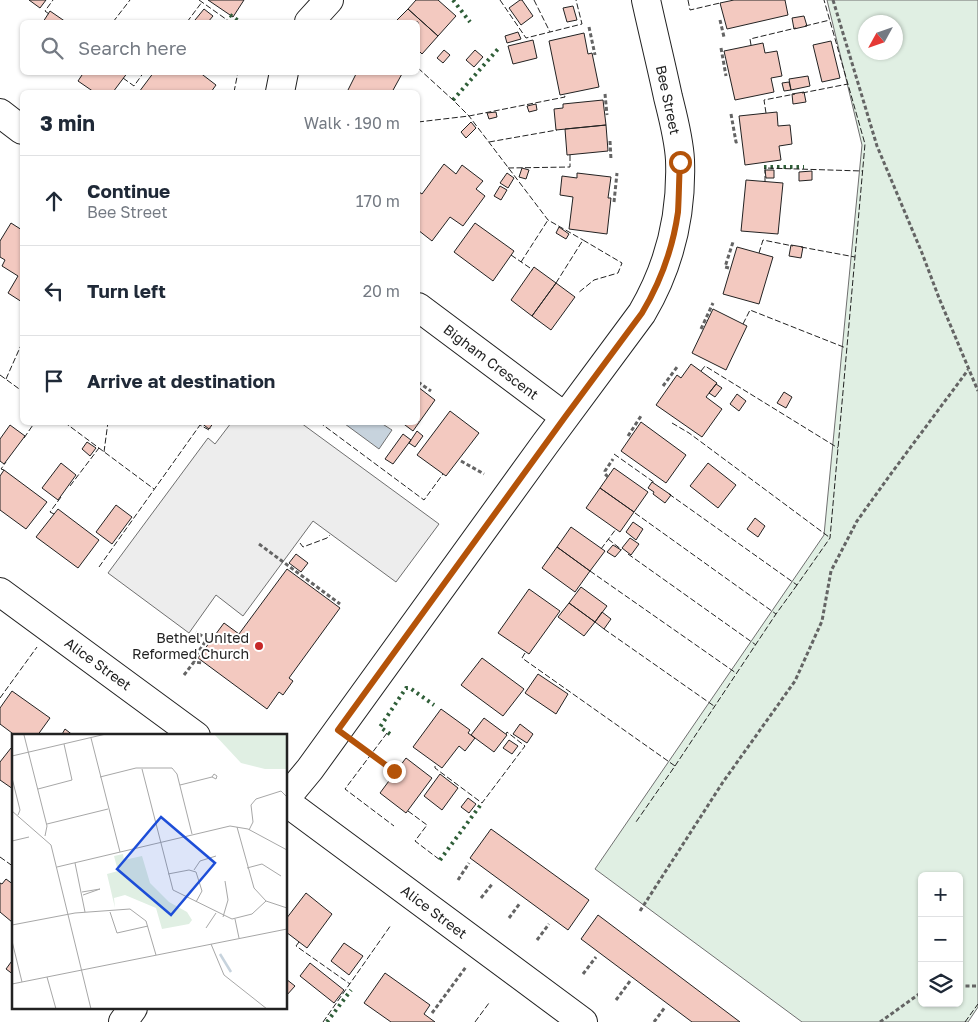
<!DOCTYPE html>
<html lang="en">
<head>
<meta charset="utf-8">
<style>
	body { margin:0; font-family:"Golos Text",sans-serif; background:#f2f2f3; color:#1f2937 }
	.controls { position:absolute; right:15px; bottom:15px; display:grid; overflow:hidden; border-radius:8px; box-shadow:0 1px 4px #0004 }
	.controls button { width:45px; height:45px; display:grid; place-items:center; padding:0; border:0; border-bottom:1px solid #e0e1e3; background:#fff; color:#1f2937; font:25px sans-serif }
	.compass { position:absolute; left:858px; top:15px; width:45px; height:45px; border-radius:50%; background:#fff; box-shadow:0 1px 4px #0004; rotate:230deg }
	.stop { position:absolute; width:15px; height:15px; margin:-11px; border:4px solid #b45309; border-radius:50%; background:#fff }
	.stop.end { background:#b45309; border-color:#fff; box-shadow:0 1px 5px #0008 }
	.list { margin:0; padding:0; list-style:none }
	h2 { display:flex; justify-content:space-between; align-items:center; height:65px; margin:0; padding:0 20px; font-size:21px }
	h2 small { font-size:16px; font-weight:400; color:#747a83 }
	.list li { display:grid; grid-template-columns:32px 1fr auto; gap:15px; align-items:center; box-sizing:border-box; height:90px; padding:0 20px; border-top:1px solid #e0e1e3 }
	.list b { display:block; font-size:19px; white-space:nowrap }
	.list p { margin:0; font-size:16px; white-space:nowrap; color:#747a83 }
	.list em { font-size:16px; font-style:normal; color:#747a83 }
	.icon { flex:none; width:28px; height:28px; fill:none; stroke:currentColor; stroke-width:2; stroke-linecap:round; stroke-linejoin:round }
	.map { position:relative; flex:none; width:978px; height:1022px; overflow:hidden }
	.search { position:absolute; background:#fff; box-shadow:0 1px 4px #0004; left:20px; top:20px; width:400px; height:55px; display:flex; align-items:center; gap:12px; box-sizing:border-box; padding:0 18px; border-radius:8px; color:#747a83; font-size:19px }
	.panel { position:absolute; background:#fff; box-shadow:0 1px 4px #0004; left:20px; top:90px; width:400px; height:335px; border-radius:8px }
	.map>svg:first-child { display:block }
</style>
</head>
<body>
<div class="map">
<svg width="978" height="1022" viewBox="0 0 978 1022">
	<rect width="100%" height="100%" fill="#fff"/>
	<path fill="#e0efe3" stroke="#6f6f6f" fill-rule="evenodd" d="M827,0H978V1007L968,1022H802L595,869L824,535L862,145ZM866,22H896V52H866ZM922,876H959V1003H922Z"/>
	<path fill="#ededed" stroke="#6f6f6f" d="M231,423H301L439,524L396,582L313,521L243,616L216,595L189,633L108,573L208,438L215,444Z"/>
	<path fill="#c7d3dd" stroke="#6f6f6f" d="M346,423H381L392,430L379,449L345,424Z"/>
	<path fill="#f3c9c0" stroke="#222" d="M29,0H46L40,8Z
		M208,0H244L233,17Z
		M416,0H438L456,16L438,36L408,9Z
		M520,0H522L533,16L521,25L509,8Z
		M734,0H785L788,15L727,29L720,3Z
		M573,6L577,20L567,22L563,8Z
		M204,9L213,16L208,22H199L195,20Z
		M408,9L438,36L422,54L418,50V22H395Z
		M50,11L66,22H43Z
		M804,16L807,26L794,29L792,18Z
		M518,32L521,39L507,43L505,36Z
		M584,33L588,54L592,53L599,87L560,95L549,41Z
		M533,40L537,58L513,64L508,46Z
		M831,41L840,78L822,82L813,45Z
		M763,43L765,53L777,51L782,76L771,78L774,92L735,100L724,51Z
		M444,50L450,55L443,63L437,58Z
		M475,50L483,57L474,67L466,60Z
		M84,72H128L113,92H94L78,81Z
		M154,72H199L216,85L211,92H139Z
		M357,72H403L392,92H347Z
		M808,76L810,86L791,90L789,79Z
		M789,82L791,90L784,91L782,83Z
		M804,92L806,102L793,104L792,94Z
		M603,100L606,125L556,130L554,109L563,108V104Z
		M536,104L537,110L529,112L527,106Z
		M496,112L497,117L489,119L487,113Z
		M777,112L778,126L790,125L792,144L779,146L781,160L745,165L739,116Z
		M471,122L476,128L466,138L461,132Z
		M606,125L608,151L567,155L565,129Z
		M444,164L456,174L462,165L483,181L476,189L485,196L463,226L450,217L432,241L418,230V194L419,192L422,194Z
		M522,168L529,170L526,179L519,177Z
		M765,170H774V178H766Z
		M812,171V180L799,181V172Z
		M507,173L514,178L508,188L500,183Z
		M577,173L611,177L608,198H611L607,234L569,229L573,197L560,195L562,176L577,178Z
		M746,180L783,183L778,234L741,231Z
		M500,186L507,190L501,200L494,196Z
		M11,223L22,230V302L8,293L18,276L2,266L5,260L0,257V241Z
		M475,223L514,251L493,281L454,252Z
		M559,227L569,234L566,239L556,233Z
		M791,245L803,247L801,258L789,256Z
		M737,247L773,257L759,304L723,294Z
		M534,267L556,283L532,316L511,300Z
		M556,283L575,297L551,330L532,316Z
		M713,309L747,326L726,370L692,353Z
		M691,364L717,383L706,397L722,409L702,437L656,405L677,375L681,378Z
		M716,384L722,388L715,397L709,393Z
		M418,387L435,400L413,431L401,422H418Z
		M784,392L792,397L786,408L777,403Z
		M737,394L746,401L739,411L730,404Z
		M450,411L479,433L446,476L417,455Z
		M200,422H214L209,429Z
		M641,422L686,455L666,483L621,451Z
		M10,425L25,436L4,464L0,461V439Z
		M417,431L423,436L415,447L409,443Z
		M403,434L411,440L393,464L385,459Z
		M87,442L96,448L90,456L82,449Z
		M61,463L76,475L58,500L42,488Z
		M708,463L736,485L718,508L690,486Z
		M614,468L648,492L634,512L600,488Z
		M4,470L47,502L26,529L0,510V476Z
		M652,482L671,495L665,503L653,494L654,492L648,488Z
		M600,488L634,512L620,532L586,508Z
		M116,505L132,517L112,544L96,532Z
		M58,509L99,540L78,568L36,537Z
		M755,518L765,526L758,537L747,529Z
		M633,522L643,529L636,540L626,532Z
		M571,527L605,551L590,571L557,547Z
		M630,538L639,544L631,555L622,548Z
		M613,545L621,550L615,557L607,552Z
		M557,547L590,571L575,592L542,568Z
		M296,554L308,563L301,572L289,563Z
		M287,569L340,608L289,678L293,681L283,695L279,692L267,709L198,658L224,623L239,634Z
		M581,587L607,606L595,622L569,603Z
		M529,589L560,611L529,654L498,633Z
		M569,603L595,622L584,636L558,617Z
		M602,612L611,619L604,629L595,622Z
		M482,658L524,689L503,716L461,685Z
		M538,674L568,694L556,714L525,693Z
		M12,691L50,718L37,736H16L0,724V708Z
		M441,709L470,730L468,733L475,738L465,751L459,746L442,768L413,747Z
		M484,718L507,735L494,752L471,735Z
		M520,724L533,734L527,743L513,734Z
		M65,729L74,736H61Z
		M509,740L518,746L512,754L503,748Z
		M11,748L14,750V788L13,789L0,780V762Z
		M406,758L432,778L406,813L380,793Z
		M440,774L458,788L442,810L424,796Z
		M468,798L476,804L469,813L461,807Z
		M491,829L589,900L568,930L470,858Z
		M6,879L14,885V920L12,922L0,912V883L2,884Z
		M306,893L332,914L307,948L286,932V919Z
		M598,915L740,1022H692L581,939Z
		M344,943L363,956L349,975L331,961Z
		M14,958V975L6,969Z
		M310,963L344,990L334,1003L300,976Z
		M385,973L430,1005L424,1014L435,1022H391L364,1003Z
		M286,979L295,986L286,996Z"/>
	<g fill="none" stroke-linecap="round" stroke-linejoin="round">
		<g stroke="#222" stroke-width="30">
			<path id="minor" d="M309,22L329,0
				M280,92L284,72
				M0,113L22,130
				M418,307L565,417
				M0,592L196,736
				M286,798L310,769L545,444L642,313C669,267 682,214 680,160C679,139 673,117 668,97C661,64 653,32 646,0
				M286,802L583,1022
				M123,1022L133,1008"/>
		</g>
		<path stroke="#646464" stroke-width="3" stroke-dasharray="4 2.5" stroke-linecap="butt" d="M833,0L877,146L922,253L939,298L978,391
			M720,20L724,37
			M589,27L595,55
			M721,48L726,76
			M605,94L607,115
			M731,114L736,142L739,141
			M610,141L611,160
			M614,202L617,173
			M729,268L725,267L733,242
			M701,329L713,303
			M418,382L431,391
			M663,386L677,367
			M628,436L641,416
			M461,461L484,474
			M608,477L605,474V471L613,459
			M259,544L340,604
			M194,662L195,657L207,639L196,632
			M184,675L194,662L202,663
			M359,745L394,771
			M458,880L469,863
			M481,898L493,883
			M640,911L723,782L795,681L822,621L831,571L857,521L890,475L968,370
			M509,918L520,903
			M537,940L549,924
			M583,974L596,957
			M959,986H978
			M616,1000L630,981
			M432,1013L466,967
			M654,1022L665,1007
			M880,1022L922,992"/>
		<use href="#minor" stroke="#fff" stroke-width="28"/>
		<path stroke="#2f5e38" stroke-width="4" stroke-dasharray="2.5 4" stroke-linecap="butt" d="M453,0L470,22
			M230,15L240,22
			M453,100L498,49
			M764,167H804
			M390,734L380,727L406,688H410L434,705
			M440,860L482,803
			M327,1022L351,990"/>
		<path stroke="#222" stroke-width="1" stroke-dasharray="6 2.5" stroke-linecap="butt" d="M199,0L230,22
			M500,0L526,38L582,24L576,0
			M534,0L550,32
			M688,0L690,10L720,3
			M49,14L45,11L53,0
			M113,22L130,0
			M187,22L202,2
			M805,26L830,20
			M751,45L750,39L796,28
			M418,68L453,100L469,116L548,220L583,240
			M149,72L151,74L152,72
			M123,78L134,86L144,72
			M234,92L238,72
			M802,93L848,84
			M766,113L764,100L795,94
			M418,122L469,116L565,97L564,94
			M489,142L557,130
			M508,168L570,167V154
			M765,182V168L862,171
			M801,247L855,257
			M759,253L763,240L793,246
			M511,255L533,270
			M521,262L548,220
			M556,283L583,240L622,263L618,273L594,280L578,293
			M743,324L750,310L846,348
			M701,371L705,366L838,448
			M0,375L22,391
			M6,379L22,343
			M64,422L154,489
			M319,422L424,500L443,474
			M672,423L689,433L829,537
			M24,438L35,422
			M104,452L108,422
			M614,454L655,483
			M4,470L1,469L6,462
			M70,486L99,448
			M669,494L797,585L830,538L865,144L824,0
			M635,513L776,614
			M54,514L50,512L61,497
			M608,539L622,550
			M300,543L303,547L327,538L330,535
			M601,549L616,529
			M628,554L756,645
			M99,567L200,425L209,430L211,428
			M590,571L736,673
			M604,629L714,706
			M525,653L522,658L675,766L636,822
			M0,698L37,647
			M387,733L345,789L394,826
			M435,766V768L482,803L525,746L507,732L506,734
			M675,766L776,614L797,585
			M408,811L427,825L415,841L440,860
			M0,857L14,867
			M299,942L296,946L350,984
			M323,1022L391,925
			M475,1022L489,1003
			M965,1022L978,1004"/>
	</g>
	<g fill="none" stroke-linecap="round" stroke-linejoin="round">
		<path stroke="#b45309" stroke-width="6" d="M394,771L338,730L565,417L642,313C660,283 673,247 678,212C679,195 679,178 680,162"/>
	</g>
	<circle fill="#c62828" stroke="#fff" stroke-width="2" cx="259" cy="646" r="5"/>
	<g text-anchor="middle" stroke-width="4" stroke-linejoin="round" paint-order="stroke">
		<g font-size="14" fill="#222" stroke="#fff">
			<text transform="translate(668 100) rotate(78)" y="5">Bee Street</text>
			<text transform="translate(491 362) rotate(37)" y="5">Bigham Crescent</text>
			<text transform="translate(98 664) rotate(36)" y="5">Alice Street</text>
			<text transform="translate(434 912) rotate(37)" y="5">Alice Street</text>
		</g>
		<g font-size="14" fill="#222" stroke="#fff" text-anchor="end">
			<text x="249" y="643">Bethel United<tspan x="249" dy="16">Reformed Church</tspan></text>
		</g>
	</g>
	<g transform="translate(12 734)">
		<rect width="275" height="275" fill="#fff"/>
		<path d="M202,0H275V35H253L229,29ZM111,120L112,126L130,122L138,149L157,168L175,178L180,186L177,190L150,195L144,174L113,161L102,164L103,174L95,140L106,137L102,122Z" fill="#e0efe3"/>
		<path fill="none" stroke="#c7d3dd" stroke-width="2.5" d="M208,220L219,238"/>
		<path fill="none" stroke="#a7a7a7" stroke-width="1" d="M12,1L35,92L33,102M79,4L108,118M0,22L94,0M130,35L161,156L220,185L240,180L254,167M88,43L124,34H160L165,40L180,100M0,44L8,76L6,81M168,51L200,43L202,40L205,42L204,45L200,43M26,55L60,46L52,10M0,77L39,111L79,275M35,90L96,75M225,93L242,154L254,167L275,174M237,96L241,88L239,71L244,65L269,57L275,63M0,107L17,103M63,129L73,178M45,133L218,92L236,95L275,116M235,134L250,130L269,142M182,136L188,127L204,122M156,140L177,136L184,138L190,157L184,168M70,158L88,155L71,161M98,178L105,199L136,192M211,183L216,166L213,147M223,185L227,204M0,191L63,179L118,175L134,187L144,221M194,194L204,179M0,207L10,248M199,210L212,241L255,275M35,243L44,275M0,250L275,195"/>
		<path fill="#1d4ed8" fill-opacity="0.15" stroke="#1d4ed8" stroke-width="2.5" d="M149,83L203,129L159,181L105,135Z"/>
		<rect width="275" height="275" fill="none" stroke="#222" stroke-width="2.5"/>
	</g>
</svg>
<div class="controls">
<button>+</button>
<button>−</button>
<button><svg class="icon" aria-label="layers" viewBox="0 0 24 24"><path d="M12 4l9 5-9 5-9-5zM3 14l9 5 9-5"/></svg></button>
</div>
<svg class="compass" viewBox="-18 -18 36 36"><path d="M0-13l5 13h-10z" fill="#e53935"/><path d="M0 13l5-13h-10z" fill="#747a83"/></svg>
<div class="stop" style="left:680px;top:162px"></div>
<div class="stop end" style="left:394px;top:771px"></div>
<div class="search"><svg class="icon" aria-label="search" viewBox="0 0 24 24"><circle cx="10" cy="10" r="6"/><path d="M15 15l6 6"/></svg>Search here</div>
<section class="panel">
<h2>3 min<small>Walk · 190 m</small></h2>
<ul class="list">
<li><svg class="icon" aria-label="ahead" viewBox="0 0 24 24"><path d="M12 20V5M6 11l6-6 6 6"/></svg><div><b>Continue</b><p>Bee Street</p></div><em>170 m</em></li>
<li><svg class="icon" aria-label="left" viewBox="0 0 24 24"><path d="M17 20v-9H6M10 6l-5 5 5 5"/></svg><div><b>Turn left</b></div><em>20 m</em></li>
<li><svg class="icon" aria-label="arrive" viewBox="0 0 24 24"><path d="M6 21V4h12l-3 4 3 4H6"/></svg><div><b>Arrive at destination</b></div></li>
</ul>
</section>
</div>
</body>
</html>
